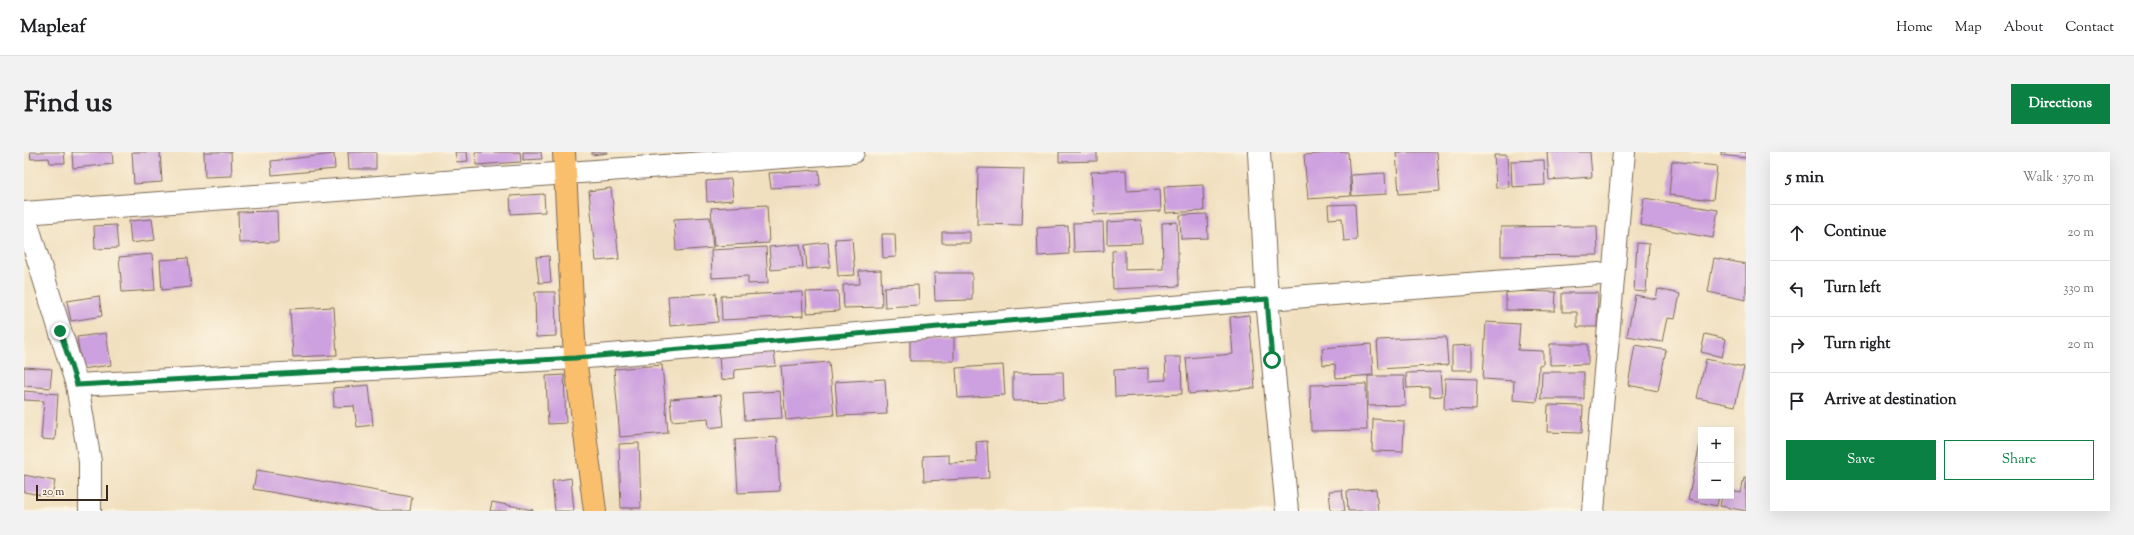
<!DOCTYPE html>
<html lang="en">
<head>
<meta charset="utf-8">
<style>
	body { margin:0; font-family:"Sorts Mill Goudy",serif; background:#f2f2f2; color:#202124 }
	.controls { position:absolute; right:12px; bottom:12px; display:grid; overflow:hidden; border-radius:0px; box-shadow:0 4px 16px #0002 }
	.controls button { width:36px; height:36px; display:grid; place-items:center; padding:0; border:0; border-bottom:1px solid #e0e0e0; background:#fff; color:#202124; font:20px sans-serif }
	.scale { position:absolute; left:12px; bottom:10px; width:72px; box-sizing:border-box; padding-left:4px; border:2px solid #3b2a1e; border-top:0; font-size:11px; line-height:14px; white-space:nowrap; color:#3b2a1e; -webkit-text-stroke:3px #fcf5e5; paint-order:stroke }
	.stop { position:absolute; width:12px; height:12px; margin:-9px; border:3px solid #0b8043; border-radius:50%; background:#fff }
	.stop.end { background:#0b8043; border-color:#fff; box-shadow:0 1px 4px #0008 }
	.list { margin:0; padding:0; list-style:none }
	h2 { display:flex; justify-content:space-between; align-items:center; height:52px; margin:0; padding:0 16px; font-size:17px }
	h2 small { font-size:13px; font-weight:400; color:#757577 }
	.list li { display:grid; grid-template-columns:26px 1fr auto; gap:12px; align-items:center; box-sizing:border-box; height:56px; padding:0 16px; border-top:1px solid #e0e0e0 }
	.list b { display:block; font-size:15px; white-space:nowrap }
	.list em { font-size:13px; font-style:normal; color:#757577 }
	.actions { display:flex; gap:8px; padding:12px 16px }
	.actions a { flex:1; padding:9px 0; border:1px solid #0b8043; border-radius:0px; text-align:center; font-size:14px; color:#0b8043 }
	.actions .main { background:#0b8043; color:#fff }
	.icon { flex:none; width:22px; height:22px; fill:none; stroke:currentColor; stroke-width:2; stroke-linecap:round; stroke-linejoin:round }
	.map { position:relative; flex:none; width:1722px; height:359px; overflow:hidden; border-radius:0px }
	header { display:flex; align-items:center; gap:24px; box-sizing:border-box; height:56px; padding:0 20px; background:#fff; border-bottom:1px solid #e0e0e0 }
	header strong { font-size:19px }
	nav { display:flex; gap:22px; margin-inline-start:auto; font-size:14px }
	.intro { display:flex; align-items:center; justify-content:space-between; box-sizing:border-box; height:96px; padding:0 24px }
	h1 { margin:0; font-size:28px }
	.button { padding:10px 18px; border-radius:0px; background:#0b8043; color:#fff; font-size:14px; font-weight:700 }
	main { display:flex; gap:24px; padding:0 24px }
	aside { flex:1; background:#fff; border-radius:0px; box-shadow:0 4px 16px #0002 }
	.map>svg:first-child { display:block }
</style>
</head>
<body>
<header>
<strong>Mapleaf</strong>
<nav><a>Home</a><a>Map</a><a>About</a><a>Contact</a></nav>
</header>
<div class="intro"><h1>Find us</h1><a class="button">Directions</a></div>
<main>
<div class="map">
<svg width="1722" height="359" viewBox="0 0 1722 359">
	<rect width="100%" height="100%" fill="#fcf5e5"/>
	<filter id="ink" filterUnits="userSpaceOnUse"><feTurbulence type="fractalNoise" baseFrequency=".025" numOctaves="2"/><feDisplacementMap in="SourceGraphic" scale="8" xChannelSelector="R" yChannelSelector="G"/><feConvolveMatrix kernelMatrix="1 2 1 2 8 2 1 2 1" color-interpolation-filters="sRGB"/></filter>
	<filter id="wash" filterUnits="userSpaceOnUse"><feTurbulence type="fractalNoise" baseFrequency=".012" numOctaves="4" result="noise"/><feDisplacementMap in="SourceGraphic" scale="16" xChannelSelector="R" yChannelSelector="G"/><feGaussianBlur stdDeviation="0.9" result="paint"/><feColorMatrix in="noise" values="0 0 0 0 0 0 0 0 0 0 0 0 0 0 0 0 0 1.4 0 .05"/><feComposite in="paint" operator="in"/></filter>
	<g filter="url(#wash)">
		<rect width="100%" height="100%" fill="#f1e0bf"/>
		<g id="blocks">
			<path fill="#cda0df" d="M6,0H40L41,11H26L25,6L7,7Z
				M48,0H88L89,12L49,16Z
				M108,0H136L138,30L110,32Z
				M180,0H207L208,24L181,25Z
				M324,0H352V17H325Z
				M431,0H443L444,9L433,10Z
				M451,0H496L497,10L452,13Z
				M499,0H517L518,7L499,8Z
				M568,0H583V1L568,3Z
				M1035,0H1073V9L1035,10Z
				M1318,0H1324L1327,44L1284,47L1280,3Z
				M1372,0H1413L1416,39L1375,42Z
				M1523,0H1566L1568,25L1525,28Z
				M1697,0H1722V6L1697,3Z
				M310,2L311,17L248,23L247,9Z
				M1470,3H1483L1485,35L1472,36Z
				M1520,8L1521,33L1488,35L1487,9Z
				M1648,9L1693,14L1689,48L1645,43Z
				M954,16L1000,17L998,73L953,72Z
				M795,18L796,33L747,36L745,21Z
				M1102,18L1103,39L1136,37L1137,59L1070,63L1067,20Z
				M1361,21L1362,42L1328,44L1327,23Z
				M707,27L709,48L683,50L682,29Z
				M1179,33L1180,59L1142,61L1140,35Z
				M587,36L595,107L572,109L565,39Z
				M520,42L521,60L487,62L486,44Z
				M1620,46L1694,58L1689,86L1616,73Z
				M1331,52L1333,88L1320,89L1318,66L1305,67L1304,53Z
				M743,53L745,91L690,94L687,56Z
				M253,59L254,90L215,91L214,60Z
				M1183,62L1184,86L1157,87L1156,63Z
				M686,65L689,96L652,99L650,67Z
				M128,67L131,88L107,91L105,69Z
				M1117,68L1118,91L1083,92V70Z
				M1079,70L1080,99L1050,100L1049,71Z
				M1153,70L1155,134L1089,137L1088,99L1101,98V118L1139,117L1138,71Z
				M92,73L94,96L71,97L70,74Z
				M1044,74L1045,102L1014,104L1013,76Z
				M1573,74L1574,103L1477,104V75Z
				M918,80H946V91H918Z
				M858,82H871L872,105L859,106Z
				M828,86L831,123L814,124L811,87Z
				M804,90L806,115L783,117L781,93Z
				M1613,91L1625,92L1622,140L1610,139Z
				M776,92L779,115L747,118L745,95Z
				M742,95L744,131L724,132V124L688,126L687,98Z
				M128,102L131,138L98,140L95,105Z
				M525,104L527,130L515,131L512,105Z
				M164,106L167,135L138,138L136,108Z
				M1690,106L1722,112V148L1684,140Z
				M857,118L858,155L820,156L819,133L836,132L835,119Z
				M910,121H948V148L911,149Z
				M894,133L895,153L861,155L860,135Z
				M1634,137L1656,142L1651,167L1643,166L1638,190L1603,184L1611,143L1632,147Z
				M814,139L815,159L783,161L782,140Z
				M1482,139L1532,140L1531,159L1482,158Z
				M511,140H531L532,184L512,185Z
				M778,140L779,164L698,168L697,144Z
				M692,141L694,170L646,174L644,144Z
				M1538,141H1574L1573,175H1553V160H1538Z
				M75,144L78,164L47,169L43,149Z
				M310,155L313,203L269,205L266,157Z
				M1225,163L1231,236L1165,242L1162,206L1209,202L1206,165Z
				M1462,170L1496,172L1494,198L1519,199V212L1515,213L1513,250L1489,248L1490,229L1459,227Z
				M82,181L87,213L58,217L53,185Z
				M1681,182L1702,187L1698,205L1677,200Z
				M930,185V209H886V186Z
				M1422,185L1424,213L1355,217L1353,188Z
				M1347,192L1349,223L1312,226L1311,212L1299,213L1298,196Z
				M1526,192H1564V212L1526,213Z
				M1448,193V218H1428V194Z
				M1611,193L1642,198L1634,239L1604,233Z
				M750,200L752,214L710,218L711,226L697,228L695,205Z
				M1141,205H1157L1158,242L1091,245L1090,218L1124,216V229L1142,228Z
				M1682,207L1720,215L1711,254L1673,246Z
				M805,210L810,263L762,268L757,214Z
				M638,213L644,281L596,285L590,217Z
				M979,213L981,243L934,246L932,216Z
				M0,215L28,217L26,236L0,234Z
				M1039,220L1040,248L989,249V221Z
				M1416,220L1418,244L1406,245V235L1383,236L1382,221Z
				M1518,220H1560V247H1517Z
				M540,223L542,271L524,272L522,224Z
				M1344,224H1380L1381,253L1344,254Z
				M1421,226L1453,227L1452,258L1420,257Z
				M861,227L863,262L814,264L811,230Z
				M1342,232L1343,278L1287,279L1286,233Z
				M345,233L349,273L333,275L330,254L310,255L309,236Z
				M0,239L34,242L31,288L17,287L20,249L0,248Z
				M756,239L758,266L721,268L719,241Z
				M697,243L700,274L685,276L684,266L648,269L646,247Z
				M1524,253L1559,254L1558,281L1523,280Z
				M1349,267L1380,269L1379,300L1348,299Z
				M753,285L756,339L714,341L711,288Z
				M1677,287V344H1695L1693,354L1664,348Z
				M963,289L965,326L900,329L899,304L925,303V311L953,310L952,290Z
				M615,291L617,356H597L595,292Z
				M233,318L388,345L386,359H354L229,337Z
				M0,323L31,329L28,345L0,340Z
				M547,326L550,359H531L528,329Z
				M1720,326H1722V359L1696,354L1698,344H1707V339L1717,341Z
				M1352,337L1354,359H1324L1323,339Z
				M1318,338L1321,359H1307L1305,339Z
				M468,350L509,358V359H466Z"/>
		</g>
	</g>
	<g filter="url(#ink)">
		<use href="#blocks" fill-opacity="0" stroke="#7b6a56" stroke-width="1"/>
		<g fill="none" stroke-linecap="round" stroke-linejoin="round">
			<g stroke="#7b6a56" stroke-width="24">
				<path id="minor" d="M1235,0L1243,147L1263,359
					M0,61L829,0
					M0,62L53,233L66,310V359
					M53,233L551,206L1243,147L1589,121
					M1569,359L1600,0"/>
			</g>
			<g stroke="#7b6a56" stroke-width="24">
				<path id="major" d="M540,0L551,206L571,359"/>
			</g>
			<use href="#minor" stroke="#fff" stroke-width="22"/>
			<use href="#major" stroke="#f9bf6d" stroke-width="22"/>
		</g>
	</g>
	<g fill="none" stroke-linecap="round" stroke-linejoin="round" filter="url(#ink)">
		<path stroke="#0b8043" stroke-width="5" d="M36,179L53,233L551,206L1243,147L1248,208"/>
	</g>
</svg>
<div class="controls">
<button>+</button>
<button>−</button>
</div>
<div class="scale">20 m</div>
<div class="stop" style="left:1248px;top:208px"></div>
<div class="stop end" style="left:36px;top:179px"></div>
</div>
<aside>
<h2>5 min<small>Walk · 370 m</small></h2>
<ul class="list">
<li><svg class="icon" aria-label="ahead" viewBox="0 0 24 24"><path d="M12 20V5M6 11l6-6 6 6"/></svg><div><b>Continue</b></div><em>20 m</em></li>
<li><svg class="icon" aria-label="left" viewBox="0 0 24 24"><path d="M17 20v-9H6M10 6l-5 5 5 5"/></svg><div><b>Turn left</b></div><em>330 m</em></li>
<li><svg class="icon" aria-label="right" viewBox="0 0 24 24"><path d="M7 20v-9h11M14 6l5 5-5 5"/></svg><div><b>Turn right</b></div><em>20 m</em></li>
<li><svg class="icon" aria-label="arrive" viewBox="0 0 24 24"><path d="M6 21V4h12l-3 4 3 4H6"/></svg><div><b>Arrive at destination</b></div></li>
</ul>
<div class="actions"><a class="main">Save</a><a>Share</a></div>
</aside>
</main>
</body>
</html>
